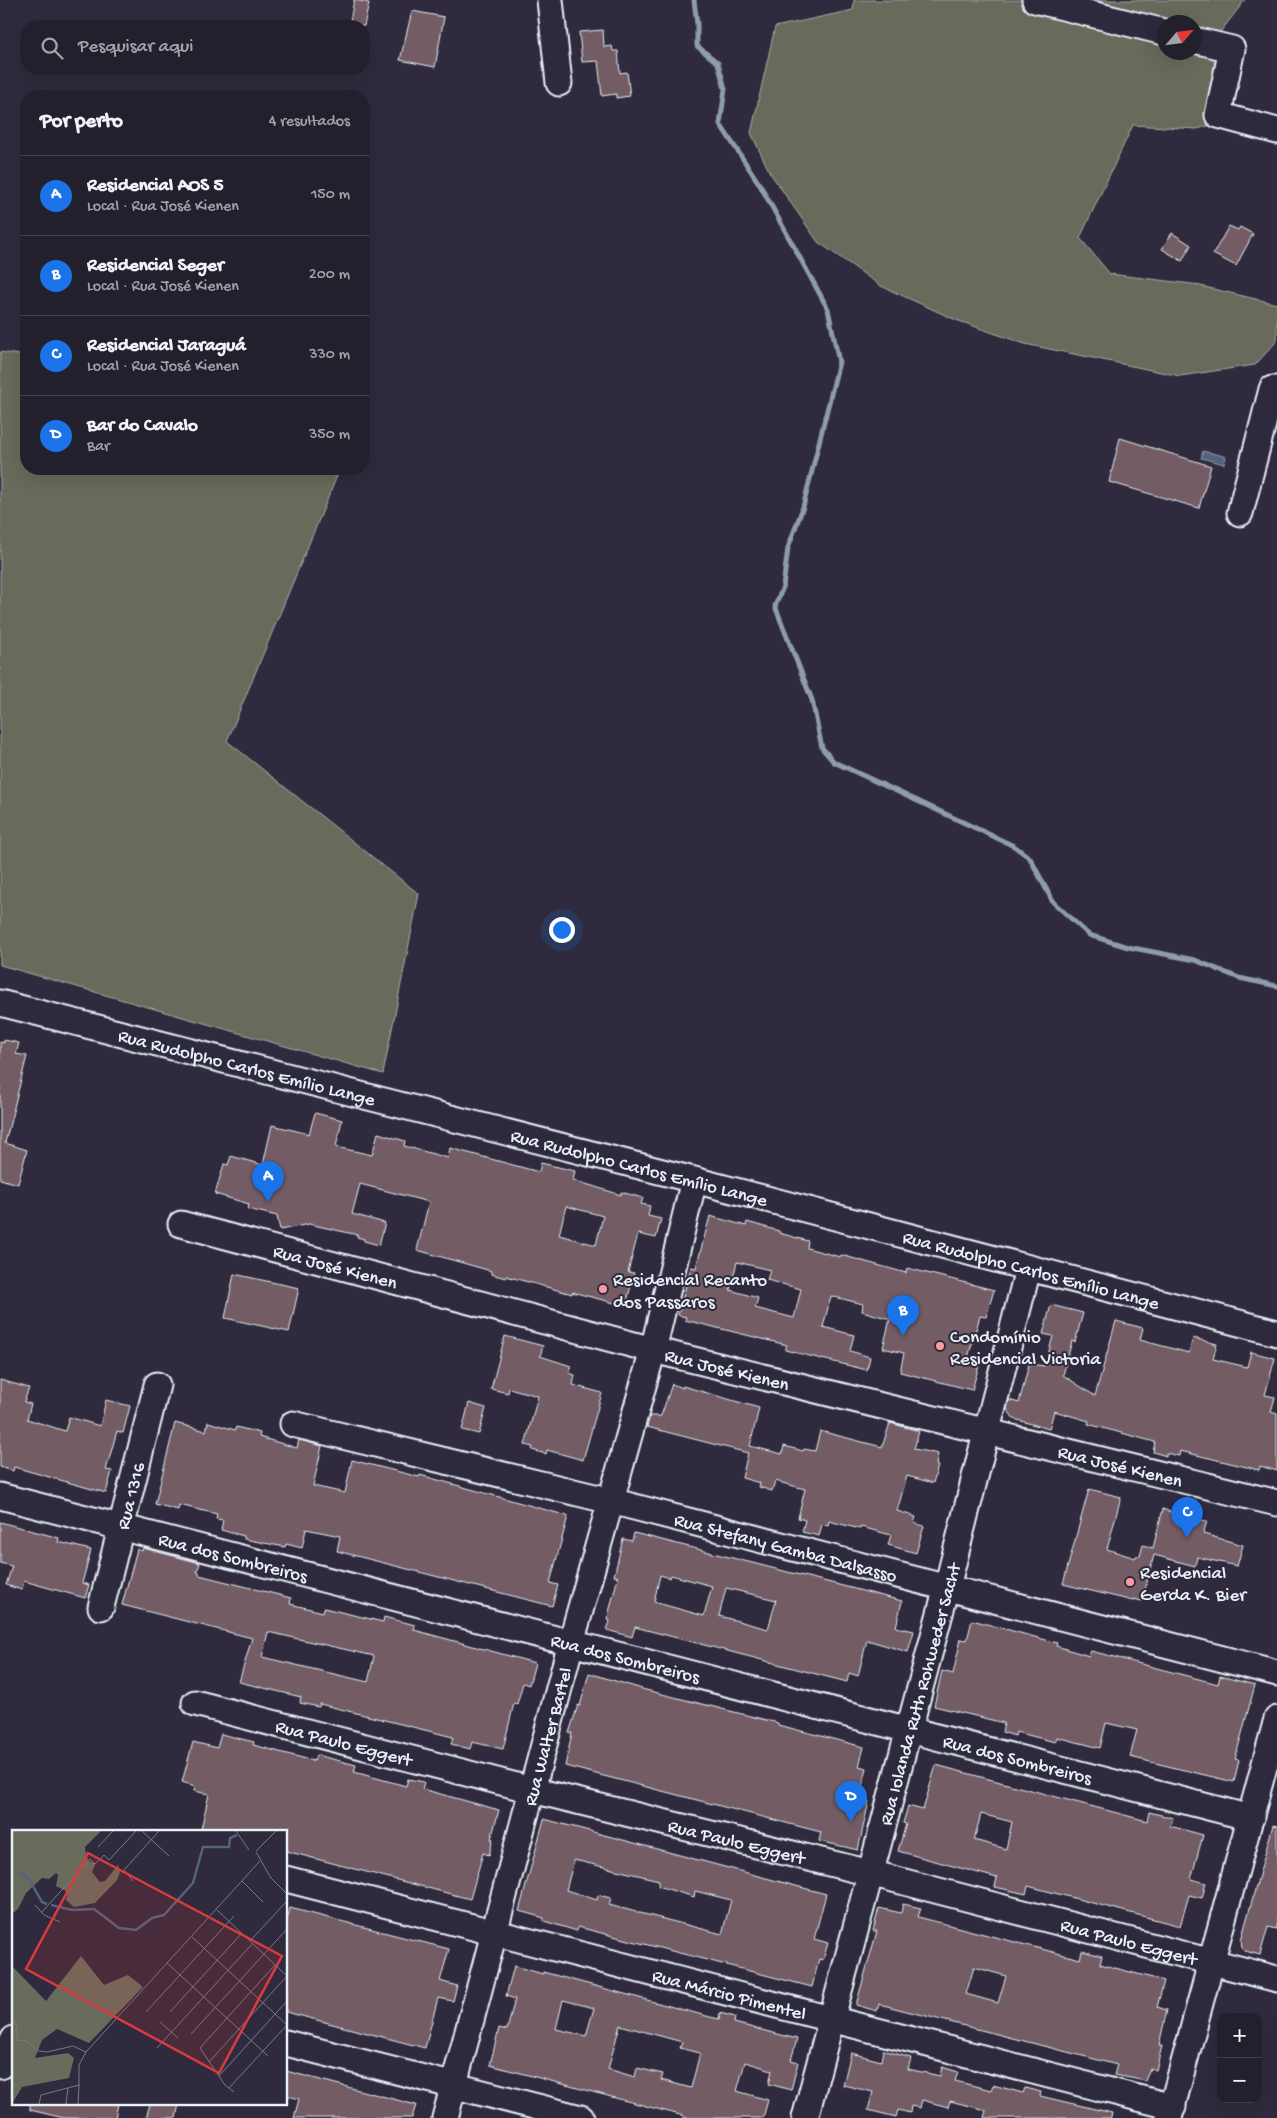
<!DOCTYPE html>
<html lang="pt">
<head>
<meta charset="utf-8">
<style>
	body { margin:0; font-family:"Gochi Hand",sans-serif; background:#2b2836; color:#f1f3f6 }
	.controls { position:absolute; right:15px; bottom:15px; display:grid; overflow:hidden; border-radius:10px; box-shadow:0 5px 20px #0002 }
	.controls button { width:45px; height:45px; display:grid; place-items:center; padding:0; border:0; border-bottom:1px solid #403e4a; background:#23202e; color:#f1f3f6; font:25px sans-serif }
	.compass { position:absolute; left:1157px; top:15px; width:45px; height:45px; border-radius:50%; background:#23202e; box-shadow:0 5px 20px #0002; rotate:62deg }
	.you { position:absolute; left:561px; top:929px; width:18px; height:18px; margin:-12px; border:4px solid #fff; border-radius:50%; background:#1a73e8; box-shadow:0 0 0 8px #1a73e833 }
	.badge { display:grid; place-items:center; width:32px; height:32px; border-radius:50%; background:#1a73e8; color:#fff; font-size:16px; font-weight:700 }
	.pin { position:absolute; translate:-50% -41px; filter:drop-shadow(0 1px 2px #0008) }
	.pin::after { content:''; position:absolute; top:26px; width:18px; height:15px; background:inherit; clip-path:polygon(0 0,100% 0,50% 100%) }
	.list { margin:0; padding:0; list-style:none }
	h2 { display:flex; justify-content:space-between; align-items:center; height:65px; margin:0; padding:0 20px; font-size:21px }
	h2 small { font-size:16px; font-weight:400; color:#a3a3aa }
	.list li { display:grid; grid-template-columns:32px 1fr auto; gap:15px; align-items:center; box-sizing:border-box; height:80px; padding:0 20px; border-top:1px solid #403e4a }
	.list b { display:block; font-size:19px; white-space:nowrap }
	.list p { margin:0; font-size:16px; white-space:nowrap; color:#a3a3aa }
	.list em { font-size:16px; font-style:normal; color:#a3a3aa }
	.icon { flex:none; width:28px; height:28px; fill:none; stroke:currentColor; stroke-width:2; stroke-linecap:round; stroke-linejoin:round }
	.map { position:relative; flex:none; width:1277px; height:2118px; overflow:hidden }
	.search { position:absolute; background:#23202e; box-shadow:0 5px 20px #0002; left:20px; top:20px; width:350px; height:55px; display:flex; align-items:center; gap:12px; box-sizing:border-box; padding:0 18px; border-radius:20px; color:#a3a3aa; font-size:19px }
	.panel { position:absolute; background:#23202e; box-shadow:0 5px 20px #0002; left:20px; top:90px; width:350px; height:385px; border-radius:20px }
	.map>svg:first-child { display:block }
</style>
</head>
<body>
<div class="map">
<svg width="1277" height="2118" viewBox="0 0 1277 2118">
	<rect width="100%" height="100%" fill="#2f2a3d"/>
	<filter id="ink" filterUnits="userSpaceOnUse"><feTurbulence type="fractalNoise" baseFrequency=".02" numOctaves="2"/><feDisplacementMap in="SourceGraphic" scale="10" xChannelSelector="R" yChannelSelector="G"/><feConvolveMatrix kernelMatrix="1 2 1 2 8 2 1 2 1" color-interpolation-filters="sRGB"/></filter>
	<g filter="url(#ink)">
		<path fill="#696b5c" stroke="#a8aeaa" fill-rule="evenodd" d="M854,0H1245L1208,48L1227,93L1223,122L1197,129L1133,125L1080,238L1110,274L1192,284L1277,304V341L1255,365L1180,376L1025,344L956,320L881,286L818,242L770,173L751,133L775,27L853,10ZM1164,22H1194V52H1164Z
			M0,352L26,356V469H340L227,741L419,894L383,1074L0,965Z"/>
		<path fill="#53647d" stroke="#8f9cae" d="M1203,451L1224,456L1226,457L1224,464L1201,458Z"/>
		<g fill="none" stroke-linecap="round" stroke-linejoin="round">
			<path stroke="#8f9cae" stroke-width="5" d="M694,0L697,24V46L718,63L725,89L720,124L760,185L828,309L839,362L803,507L788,548L783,587L775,606L812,700L822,748L834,762L1014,846L1030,858L1053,902L1089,935L1128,947L1195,960L1239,978L1277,986"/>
		</g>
		<path fill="#735c63" stroke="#e8f1f8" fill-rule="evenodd" d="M354,0L369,3L364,26H349Z
			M412,11L444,17L435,67L400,60Z
			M603,30L604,47L612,46L613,51H618L620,73L627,72L630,96L616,98V94L602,96L598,61L582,62L579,32Z
			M1229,226L1238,230L1240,227L1253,234L1236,266L1213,254Z
			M1172,233L1191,245L1182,261L1162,249Z
			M1120,438L1211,466L1199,508L1109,482Z
			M4,1040L19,1043L16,1054L27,1056L5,1143L27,1150L18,1184L0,1179V1042L4,1043Z
			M315,1113L342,1120L336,1147L372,1155L378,1133L405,1141L404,1146L448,1158L450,1148L539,1172L541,1163L575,1171L573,1180L621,1195V1192L643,1198L641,1204L650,1206L648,1216L661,1219L656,1238L638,1234L628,1272L634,1273L626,1306L572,1292V1294L506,1276V1278L491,1274V1271L417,1250L429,1202L360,1184L352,1214L385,1223L379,1245L364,1241V1239L357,1237L358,1235L309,1224L280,1230L277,1216L248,1209L249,1204L215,1194L224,1164L228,1165L231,1156L263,1165L272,1125L309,1134ZM566,1206L603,1216L596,1245L559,1235Z
			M710,1216L746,1226L747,1222L779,1231V1233L808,1241L807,1248L840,1257L841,1255L906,1273L907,1268L994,1290L986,1317L980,1316L967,1361L979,1365L972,1390L900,1372L904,1353L883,1348L890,1319L862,1311L863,1304L831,1296L823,1327L854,1335L850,1351L870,1357L867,1370L785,1350L787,1345L685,1320L686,1317L678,1315L691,1267L696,1268ZM737,1262L770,1270L767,1280L801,1289L794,1318L755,1308L758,1298L730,1290Z
			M234,1274L299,1288L289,1332L225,1318Z
			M1051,1305L1083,1313L1075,1342L1072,1341L1063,1375L1095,1396L1116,1321L1143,1328L1140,1340L1189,1353L1193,1338L1217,1344L1213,1359L1247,1367L1251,1352L1275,1358L1265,1395L1275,1397L1271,1412L1277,1414V1471L1260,1466L1259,1470L1180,1451L1179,1456L1166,1453V1456L1153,1452L1155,1442L1088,1424L1089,1421L1054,1411L1049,1429L1014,1419L1007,1409L1009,1400L1019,1403L1029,1364L1045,1366L1053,1336L1043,1334Z
			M505,1336L543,1346L540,1356L571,1366L569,1373L575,1375L573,1385L602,1393L583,1460L547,1450L546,1454L532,1450L533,1447L525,1445L538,1396L509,1388L508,1393L491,1389Z
			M0,1380L29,1388L24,1402L31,1404L27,1419L65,1431L69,1417L100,1426L106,1400L130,1406L123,1433L117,1431L106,1470L112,1471L106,1493L14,1467L13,1471L0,1467Z
			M672,1384L683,1388V1386L759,1408L750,1446L782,1454L784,1446L803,1451L804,1449L815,1451L820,1431L882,1447L890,1423L919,1431L914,1449L938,1454L936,1465L938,1466L933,1483L907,1476L897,1511L916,1517L914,1523L924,1526L916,1553L888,1545L891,1535L861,1527L860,1529L829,1521L828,1526L822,1524L819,1536L802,1532L805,1520L798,1518L805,1489L775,1481L772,1491L759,1487L760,1483L742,1478L748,1453L647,1427L650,1416H661Z
			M469,1403L486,1408L479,1434L462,1430Z
			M208,1422L235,1430L236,1427L260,1433L259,1437L297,1448L299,1440L322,1446L313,1486L345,1493L352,1460L419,1477L420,1475L568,1516L550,1583L558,1585L552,1606L337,1551L340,1536L306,1529L302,1548L286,1544L285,1547L244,1539V1536L221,1530L223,1520L216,1519L217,1514L179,1505L178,1510L155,1504L175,1423L206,1431Z
			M1089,1489L1121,1497L1107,1549L1135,1558L1136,1556H1140L1143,1545L1153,1548L1163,1509L1180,1516L1207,1521L1203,1534L1243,1545L1237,1566L1197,1557L1195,1566L1154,1555L1142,1601L1133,1599V1601L1063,1584Z
			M0,1522L59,1538L58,1542L91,1550L82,1583L89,1585L85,1598L24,1581L22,1590L6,1585L12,1566L0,1563Z
			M634,1533L902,1601L896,1627L914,1631L908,1652L867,1640L858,1676L849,1673L847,1682L635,1627L632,1637L607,1630L610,1621L607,1620L618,1577L614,1576L623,1539L632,1541ZM660,1575L670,1578L671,1575L712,1586L704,1616L654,1602ZM726,1588L776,1600L768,1629L719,1616Z
			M143,1548L200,1563L197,1572H199V1575L291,1598L290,1604L323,1612L324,1608L383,1622L384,1617L415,1625L414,1630L535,1663L529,1685L523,1683L517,1704L514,1703L503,1749L472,1742L470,1749L451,1744L453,1737L320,1704L319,1707L300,1703L301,1697L239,1682L252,1638L122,1605L137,1549L142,1551ZM268,1632L374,1656L368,1682L262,1657Z
			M972,1620L1057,1643L1056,1646L1089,1656L1091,1651L1218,1684L1220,1676L1255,1685L1235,1759L1239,1760L1234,1782L1130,1757L1137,1730L1106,1723L1100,1748L1057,1737L1055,1742L1016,1732L1015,1736L1002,1732L1004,1723L934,1706L942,1671L953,1674L961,1639L967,1640Z
			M589,1673L642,1689L778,1723V1725L864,1747L859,1766L867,1768L859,1799L869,1801L858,1850L819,1841L821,1832L565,1766L572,1733H569L578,1705L580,1706Z
			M221,1734L254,1742L253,1745L314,1761L316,1755L356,1765L354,1772L406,1786L408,1779L424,1782L422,1789L499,1810L491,1839H493L489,1855L483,1853L470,1899L286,1851V1832H214L201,1829L209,1794L194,1791L195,1786L182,1782L193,1742L217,1748Z
			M936,1765L1147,1821L1149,1812L1173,1818L1170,1826L1203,1835L1191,1879L1206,1883L1202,1898L1189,1895L1180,1926L1028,1886L1026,1894L995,1887L997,1878L898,1851L906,1824L903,1823L908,1806L923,1810ZM981,1814L1012,1822L1006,1849L974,1840Z
			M544,1819L826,1894L814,1939L828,1943L823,1960L819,1959L812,1987L578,1927L577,1931L544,1921V1918L519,1911ZM574,1860L659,1880L658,1886L694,1897L695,1891L731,1900L722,1934L609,1905L611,1898L598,1895L597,1900L566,1890Z
			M1273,1825L1277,1826V1929L1268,1927L1260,1955L1245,1951L1242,1947L1241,1940Z
			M903,1904L921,1908L918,1917L1080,1959L1082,1951L1102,1956L1100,1964L1164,1981L1157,2007L1167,2010L1159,2045L1162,2046L1156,2070L1150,2068L1145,2081L1131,2078L1114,2075L1117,2065L1075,2054L879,2004L877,2011L856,2005L877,1931H873L879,1908L901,1913ZM974,1967L1006,1976L998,2003L966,1994Z
			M290,1908L449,1949L440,1981L457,1986L453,2001L438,1998L425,2048L286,2012V1924Z
			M514,1966L543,1974V1972L710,2017L719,2019L720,2013L735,2017L734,2023L797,2039L791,2060L798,2062L791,2090L769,2084L772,2070L745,2062L737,2091L768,2100L763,2118H684V2116L490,2065L499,2028L507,2030L515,1999L506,1996ZM563,2000L594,2008L586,2036L556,2029ZM620,2025L675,2040L682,2042L680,2048L700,2053L691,2088L661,2080L663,2074L637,2068L635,2077L608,2069Z
			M883,2050L911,2058L908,2069L940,2076L942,2067L958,2072L955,2081L991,2090L993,2085L1023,2093L1025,2088L1041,2092L1040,2096L1112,2113L1111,2118H984L986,2110L950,2101L948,2107L922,2100L920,2108L911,2106L910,2113L898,2110L896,2117L868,2110L873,2092L843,2085L851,2053L881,2061Z
			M286,2071L416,2105L412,2118H294L299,2099L286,2095Z
			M30,2104H118L115,2118H64L30,2110Z
			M150,2104H179L176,2118H146Z"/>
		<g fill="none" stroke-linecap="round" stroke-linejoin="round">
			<g stroke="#e8f1f8" stroke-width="29">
				<g id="minor">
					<path d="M550,0L559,83"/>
					<path d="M1035,0L1164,32"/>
					<path d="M1194,40L1232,49L1218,115L1277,131"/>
					<path d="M1240,513L1272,389H1277"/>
					<path id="s1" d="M0,1003L694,1180L1277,1333"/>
					<path id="s2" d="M181,1224L653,1350L1277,1503"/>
					<path id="s3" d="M293,1424L611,1501L1277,1673"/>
					<path id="s4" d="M0,1496L1251,1818"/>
					<path id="s5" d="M101,1607L157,1385"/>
					<path id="s6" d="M195,1703L532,1790L870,1873L1277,1979"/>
					<path id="s7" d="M286,1879L1173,2107"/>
					<path d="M286,2043L581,2118"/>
					<path d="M0,2066L14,2039"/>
					<path id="s8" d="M445,2118L571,1643L653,1350L694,1180"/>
					<path id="s9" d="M805,2118L947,1587L1028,1269"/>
					<path d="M1169,2118L1277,1719"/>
				</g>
			</g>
			<use href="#minor" stroke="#2f2a3d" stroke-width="25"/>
		</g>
	</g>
	<g fill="#ff9aa2" stroke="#2f2a3d" stroke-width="2">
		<circle cx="603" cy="1289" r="5"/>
		<circle cx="940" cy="1346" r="5"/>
		<circle cx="1130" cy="1582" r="5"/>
	</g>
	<g text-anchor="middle" stroke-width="4" stroke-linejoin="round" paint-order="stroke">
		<g font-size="19" fill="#e8f1f8" stroke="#2f2a3d">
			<text dy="7" stroke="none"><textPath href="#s1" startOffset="255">Rua Rudolpho Carlos Emílio Lange</textPath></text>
			<text dy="7" stroke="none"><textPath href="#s1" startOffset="660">Rua Rudolpho Carlos Emílio Lange</textPath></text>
			<text dy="7" stroke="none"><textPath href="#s2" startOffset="160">Rua José Kienen</textPath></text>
			<text dy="7" stroke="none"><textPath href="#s1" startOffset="1065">Rua Rudolpho Carlos Emílio Lange</textPath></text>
			<text dy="7" stroke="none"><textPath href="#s2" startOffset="565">Rua José Kienen</textPath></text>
			<text dy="7" stroke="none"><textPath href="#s2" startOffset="970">Rua José Kienen</textPath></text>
			<text dy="7" stroke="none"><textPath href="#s5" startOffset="115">Rua 1316</textPath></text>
			<text dy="7" stroke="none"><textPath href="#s3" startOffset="508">Rua Stefany Gamba Dalsasso</textPath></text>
			<text dy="7" stroke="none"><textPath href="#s4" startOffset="241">Rua dos Sombreiros</textPath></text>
			<text dy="7" stroke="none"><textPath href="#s4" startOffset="646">Rua dos Sombreiros</textPath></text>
			<text dy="7" stroke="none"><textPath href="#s9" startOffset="439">Rua Iolanda Ruth Rohweder Sacht</textPath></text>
			<text dy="7" stroke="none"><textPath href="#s8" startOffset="395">Rua Walter Bartel</textPath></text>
			<text dy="7" stroke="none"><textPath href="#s6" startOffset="154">Rua Paulo Eggert</textPath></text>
			<text dy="7" stroke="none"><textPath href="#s4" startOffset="1051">Rua dos Sombreiros</textPath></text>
			<text dy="7" stroke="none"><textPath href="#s6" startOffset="559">Rua Paulo Eggert</textPath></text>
			<text dy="7" stroke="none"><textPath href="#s6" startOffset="964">Rua Paulo Eggert</textPath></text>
			<text dy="7" stroke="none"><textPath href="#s7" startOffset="458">Rua Márcio Pimentel</textPath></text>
		</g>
		<g font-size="19" fill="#e8f1f8" stroke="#2f2a3d" text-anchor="start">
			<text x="613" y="1285">Residencial Recanto<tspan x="613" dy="22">dos Passaros</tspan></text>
			<text x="950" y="1342">Condomínio<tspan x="950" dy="22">Residencial Victoria</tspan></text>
			<text x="1140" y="1578">Residencial<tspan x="1140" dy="22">Gerda K. Bier</tspan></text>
		</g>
	</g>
	<g transform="translate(12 1830)">
		<rect width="275" height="275" fill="#2f2a3d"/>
		<path d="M0,1H89L73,17L74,25L77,31L84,33L80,42L88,52L93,51L106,35L108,42L105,50L83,73L62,77L54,70L56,62L44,56L46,45L44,43L37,49L30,48L14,63L6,79L0,84ZM69,126L92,155L116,145L131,157L77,213L45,199L30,210L23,228L56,223L62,228L57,248L10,257L0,274V136L34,171Z" fill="#696b5c"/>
		<path fill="none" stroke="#53647d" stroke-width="2.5" d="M7,42L17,49L30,72L35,74M39,75L60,80L82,79L107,98L124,100L140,88L152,85L181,53L191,17H217L218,8L225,5"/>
		<path fill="none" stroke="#797a88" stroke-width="1" d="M130,1L157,26M224,1L237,20M86,17L101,1M244,21L264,1M244,22L259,48L275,64M121,51L112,40L147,1M230,51L251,72M23,75L32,85L48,92M205,80L275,146M29,83L78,29L83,34L92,25L97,30L124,1M180,107L275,195M238,111L275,71M155,133L256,226M134,182L222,86M158,182L230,103M0,188L5,195V210L14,211L27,221L35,222L61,216L74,222M148,192L166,208M179,204L275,99M145,218L241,113M197,232L275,146M207,246L275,171M217,258L275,195M222,262L213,255L188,218L263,135M27,274L29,265L67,255V235L74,222L248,31M54,274L56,258M66,274L67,255"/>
		<path fill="#d83c3d" fill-opacity="0.15" stroke="#d83c3d" stroke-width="2.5" d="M76,23L270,126L207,243L14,139Z"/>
		<rect width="275" height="275" fill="none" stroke="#e8f1f8" stroke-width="2.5"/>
	</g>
</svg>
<div class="controls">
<button>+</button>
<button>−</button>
</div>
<svg class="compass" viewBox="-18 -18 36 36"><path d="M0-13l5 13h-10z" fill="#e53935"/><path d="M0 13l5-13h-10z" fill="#a3a3aa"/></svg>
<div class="you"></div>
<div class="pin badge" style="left:268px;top:1202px">A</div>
<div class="pin badge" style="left:903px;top:1336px">B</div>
<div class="pin badge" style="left:1187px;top:1538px">C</div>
<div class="pin badge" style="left:851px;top:1822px">D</div>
<div class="search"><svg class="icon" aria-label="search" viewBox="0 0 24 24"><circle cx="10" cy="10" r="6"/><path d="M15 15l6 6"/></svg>Pesquisar aqui</div>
<section class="panel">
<h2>Por perto<small>4 resultados</small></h2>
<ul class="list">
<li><span class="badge">A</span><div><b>Residencial AOS 5</b><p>Local · Rua José Kienen</p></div><em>150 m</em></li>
<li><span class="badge">B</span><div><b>Residencial Seger</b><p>Local · Rua José Kienen</p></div><em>200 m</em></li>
<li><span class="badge">C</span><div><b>Residencial Jaraguá</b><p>Local · Rua José Kienen</p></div><em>330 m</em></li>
<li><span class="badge">D</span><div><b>Bar do Cavalo</b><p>Bar</p></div><em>350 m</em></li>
</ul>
</section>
</div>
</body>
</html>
